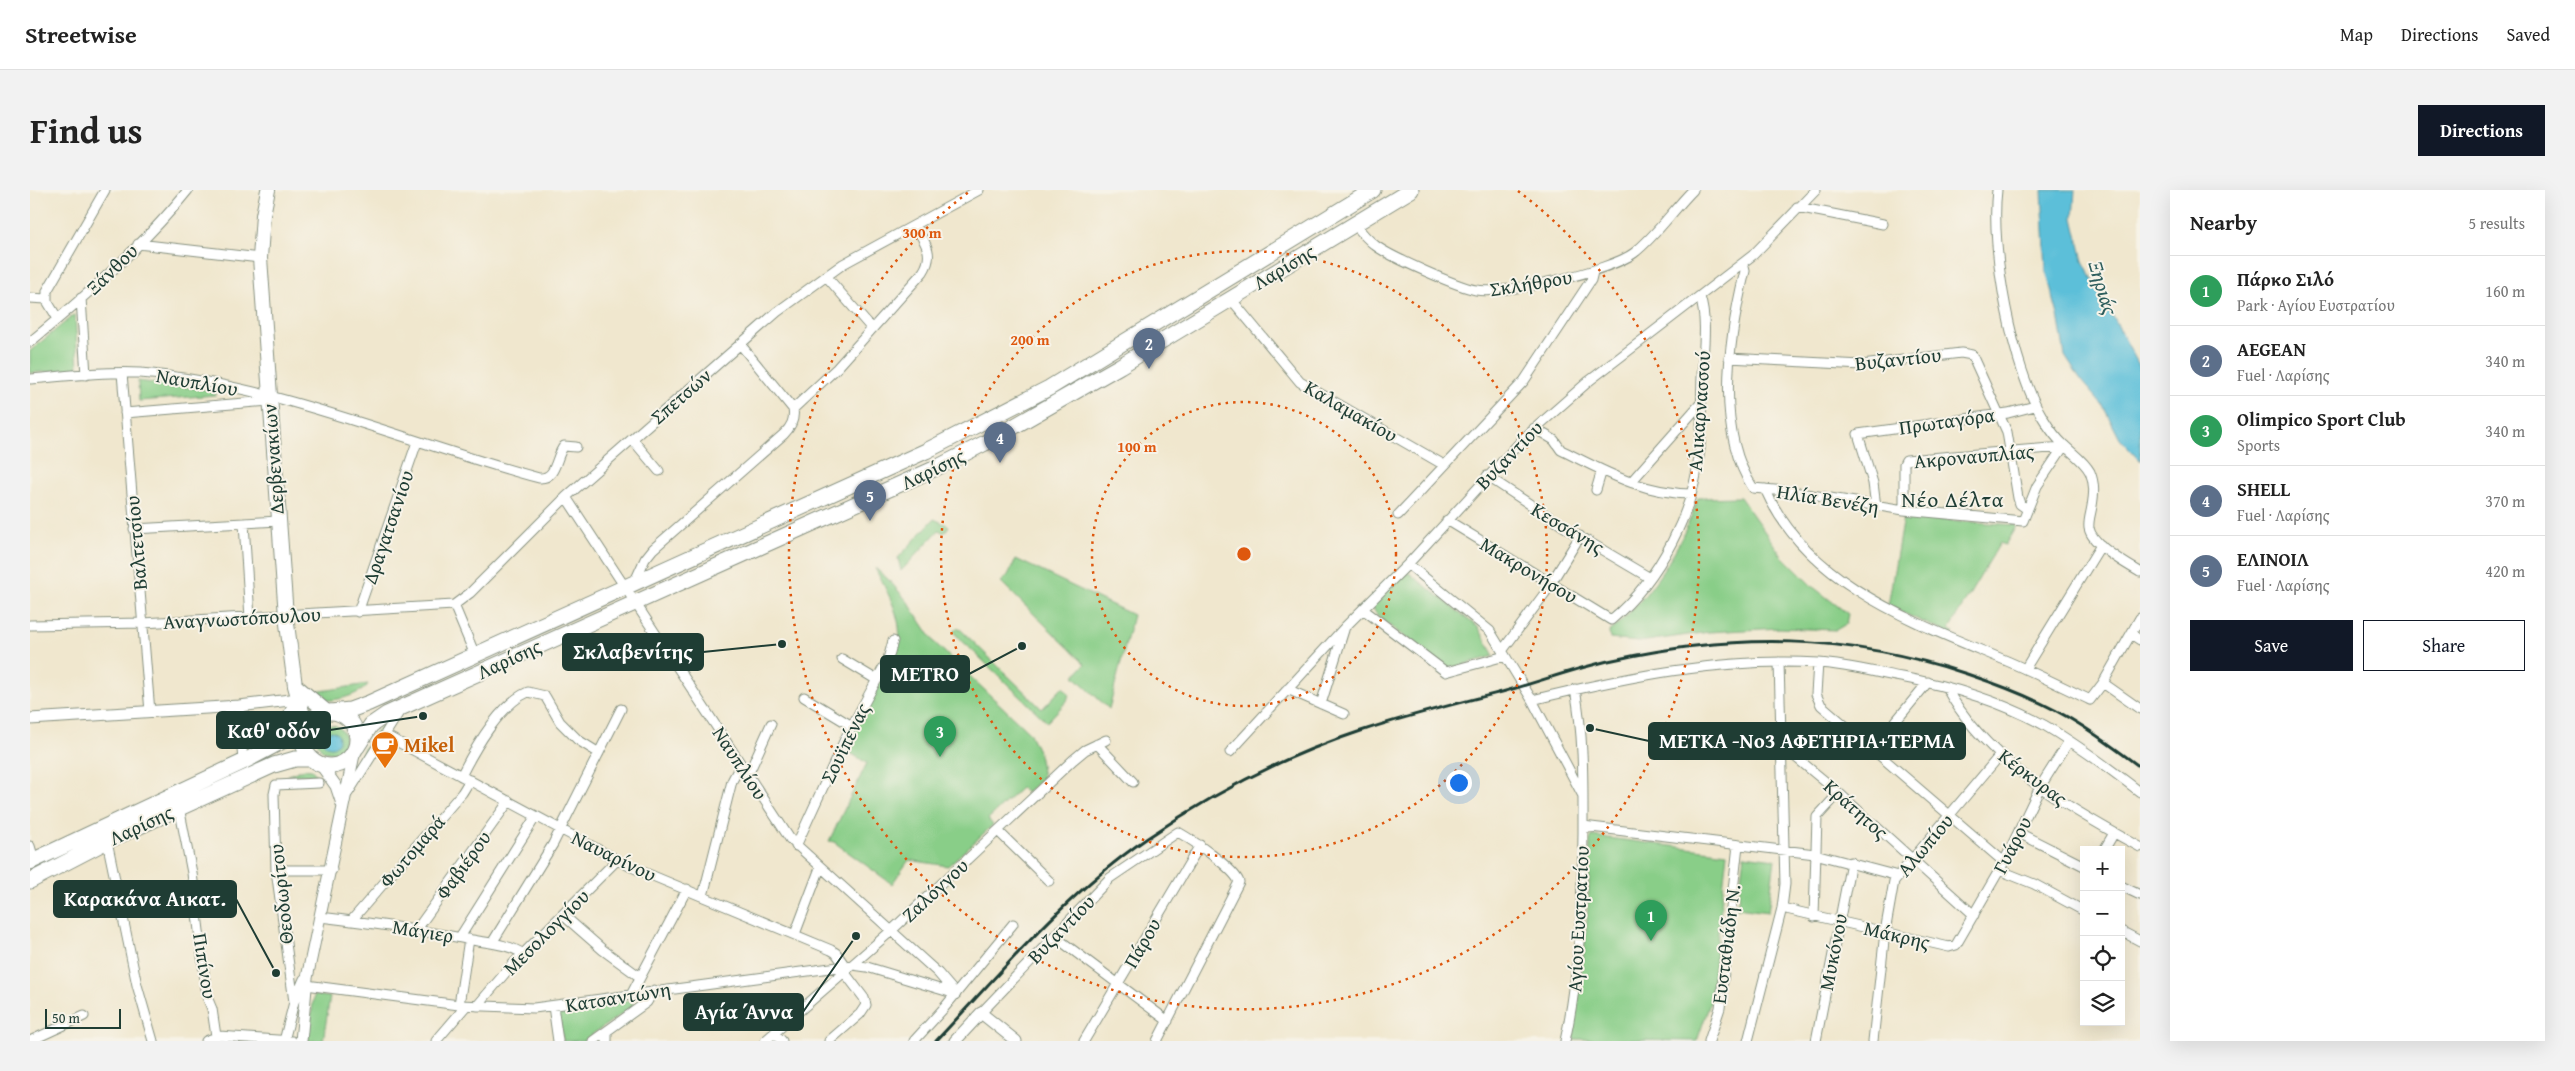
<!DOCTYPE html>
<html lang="en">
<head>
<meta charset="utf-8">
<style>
	body { margin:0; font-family:"Gentium Book Plus",serif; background:#f2f2f2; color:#222 }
	.controls { position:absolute; right:15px; bottom:15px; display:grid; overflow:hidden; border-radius:0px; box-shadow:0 5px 20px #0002 }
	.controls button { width:45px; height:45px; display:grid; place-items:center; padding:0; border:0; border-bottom:1px solid #e0e0e0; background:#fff; color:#222; font:25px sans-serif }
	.scale { position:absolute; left:15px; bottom:12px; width:76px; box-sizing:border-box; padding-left:5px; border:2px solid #1f3d34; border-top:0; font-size:14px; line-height:18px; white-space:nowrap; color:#1f3d34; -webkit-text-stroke:4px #f7f3e8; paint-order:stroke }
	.you { position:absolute; left:1428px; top:592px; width:18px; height:18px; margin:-12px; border:4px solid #fff; border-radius:50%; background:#1a73e8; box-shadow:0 0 0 8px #1a73e833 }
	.badge { display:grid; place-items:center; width:32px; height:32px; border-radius:50%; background:#111827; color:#fff; font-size:16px; font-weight:700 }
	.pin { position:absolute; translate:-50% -41px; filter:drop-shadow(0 1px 2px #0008) }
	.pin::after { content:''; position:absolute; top:26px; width:18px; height:15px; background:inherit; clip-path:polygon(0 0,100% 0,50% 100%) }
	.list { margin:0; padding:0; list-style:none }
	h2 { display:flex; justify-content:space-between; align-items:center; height:65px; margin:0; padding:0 20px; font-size:21px }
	h2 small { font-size:16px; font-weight:400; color:#767676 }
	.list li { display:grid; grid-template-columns:32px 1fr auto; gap:15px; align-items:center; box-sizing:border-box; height:70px; padding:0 20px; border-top:1px solid #e0e0e0 }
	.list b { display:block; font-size:19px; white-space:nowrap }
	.list p { margin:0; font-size:16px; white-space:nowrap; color:#767676 }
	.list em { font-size:16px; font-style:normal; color:#767676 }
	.actions { display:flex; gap:10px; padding:15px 20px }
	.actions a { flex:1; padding:11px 0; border:1px solid #111827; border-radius:0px; text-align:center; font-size:18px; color:#111827 }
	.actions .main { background:#111827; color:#fff }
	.icon { flex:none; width:28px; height:28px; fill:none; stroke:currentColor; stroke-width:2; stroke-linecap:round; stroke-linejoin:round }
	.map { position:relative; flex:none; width:2110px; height:851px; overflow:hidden; border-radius:0px }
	header { display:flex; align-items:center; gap:30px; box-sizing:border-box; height:70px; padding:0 25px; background:#fff; border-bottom:1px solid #e0e0e0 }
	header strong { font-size:24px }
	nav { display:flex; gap:28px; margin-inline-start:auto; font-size:18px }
	.intro { display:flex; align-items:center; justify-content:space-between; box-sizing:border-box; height:120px; padding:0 30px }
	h1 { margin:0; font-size:35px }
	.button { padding:12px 22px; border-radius:0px; background:#111827; color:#fff; font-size:18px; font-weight:700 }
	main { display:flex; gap:30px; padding:0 30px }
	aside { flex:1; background:#fff; border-radius:0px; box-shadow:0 5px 20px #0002 }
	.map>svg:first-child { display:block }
</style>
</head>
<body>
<header>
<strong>Streetwise</strong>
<nav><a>Map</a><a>Directions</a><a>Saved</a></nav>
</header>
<div class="intro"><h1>Find us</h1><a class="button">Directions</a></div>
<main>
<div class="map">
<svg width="2110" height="851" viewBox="0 0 2110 851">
	<rect width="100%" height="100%" fill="#f7f3e8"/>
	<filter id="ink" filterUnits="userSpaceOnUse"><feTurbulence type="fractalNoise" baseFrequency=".02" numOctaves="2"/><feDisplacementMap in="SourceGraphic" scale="10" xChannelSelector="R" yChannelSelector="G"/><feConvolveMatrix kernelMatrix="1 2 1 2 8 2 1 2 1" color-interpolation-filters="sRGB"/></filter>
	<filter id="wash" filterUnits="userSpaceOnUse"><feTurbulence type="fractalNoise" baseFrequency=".0096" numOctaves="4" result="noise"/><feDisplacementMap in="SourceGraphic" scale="20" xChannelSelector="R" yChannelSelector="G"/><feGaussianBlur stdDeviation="1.12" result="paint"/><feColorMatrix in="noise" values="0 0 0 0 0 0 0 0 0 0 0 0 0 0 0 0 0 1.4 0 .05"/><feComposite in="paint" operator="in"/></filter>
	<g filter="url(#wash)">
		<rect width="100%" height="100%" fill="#f0e7ce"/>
		<path fill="#89ce88" stroke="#54865e" d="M45,124L48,179L0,183V161Z
			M108,191L186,201V205L109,211Z
			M1710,307L1752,366L1782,396L1818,424L1816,434L1806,440L1750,438L1679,442L1609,452L1580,449L1579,442C1621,406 1650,361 1668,308Z
			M1873,327L1985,335V338L1975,355L1970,353L1919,439L1924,443L1922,445L1858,416Z
			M904,329L919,336L914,343L909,340L871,381L868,368Z
			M986,369L1103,425L1079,519L1044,486L1055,474L971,392L978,385Z
			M845,378L858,389L878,412L905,453L999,542L1009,563L1013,588L997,603L991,598L958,629L963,635L918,676L879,670L862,694L804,652L799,651L837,573L817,561L823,551L819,550L868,460C875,430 858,404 845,378Z
			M1379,383L1449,438L1464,466L1417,479L1348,427L1343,418L1344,414L1373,385Z
			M928,437L1012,519L1033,497L1039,504L1037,511L1017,532L923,442Z
			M338,494C335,502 309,511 298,510C293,509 288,505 284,502Z
			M359,530L326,583C330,560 341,544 359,530Z
			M287 549a14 14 0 1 1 28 0a14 14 0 1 1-28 0Z
			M274,579L282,580L286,585H258Z
			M1562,646L1697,663L1680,813L1667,851L1540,849C1554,784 1560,717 1560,650Z
			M1714,665L1745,669L1738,722L1707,718Z
			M284,805L300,807L293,851H278Z
			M602,810L603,816L553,851H533L528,822Z"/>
		<path fill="#5bbfd9" stroke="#3d7e86" d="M2012,0H2045L2043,28L2053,71L2110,177V271L2090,249L2073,216L2052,192L2035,166L2028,125L2016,81Z
			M293 549a8 8 0 1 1 16 0a8 8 0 1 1-16 0Z"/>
	</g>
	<g filter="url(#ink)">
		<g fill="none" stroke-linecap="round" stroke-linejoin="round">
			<g stroke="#889281" stroke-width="11">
				<path id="minor" d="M1967,0C1960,58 1982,178 2013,228C2019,238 2025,247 2034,255C2043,264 2054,271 2060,282C2065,294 2064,304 2062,316C2061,323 2058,331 2059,338C2062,355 2096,374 2110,382
					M1767,17L1853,34
					M1325,34C1331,42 1338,50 1346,56C1361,67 1428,97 1446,100C1475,105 1580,81 1604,63C1626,46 1643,20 1663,0
					M108,54L230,68
					M1713,73L1715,81C1699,146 1684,239 1723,298L1757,301L1874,320L1993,331L2007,296L2034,256
					M796,86L842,139
					M0,108L16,109
					M51,108L56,185
					M1201,109L1270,192L1414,275
					M28,129L17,111V101L75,0
					M0,152C54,108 115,54 158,0
					M1699,168L1832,175L1931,163L1942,165L1977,242L1988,308L1990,314L1997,319
					M92,183L120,522
					M0,189C36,186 74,181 110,183C247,194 377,253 509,288C527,289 525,267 534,256L546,257
					M763,219L807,178L893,82C905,64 895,52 885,36
					M95,223L239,211
					M1504,238L1524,250L1531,260C1574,281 1611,303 1661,304
					M602,249L629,281
					M1457,286L1542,342L1620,388
					M1601,292L1671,213
					M1735,299C1778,396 1887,433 1977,471C2005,483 2033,497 2060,510L2073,493L2110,428
					M1566,300L1572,280
					M536,307L760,649L908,783L926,804
					M1846,317L1843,293L1828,244L1978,223L2005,216
					M1874,320V274L1876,270L2032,257
					M1368,325L1494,191L1561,90L1563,82
					M1417,330L1581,430C1630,389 1664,322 1670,259C1672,235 1671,210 1672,187C1673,161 1678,131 1670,107
					M214,333L220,428
					M104,339L248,331
					M1378,374L1460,441L1502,510L1553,606
					M605,391L615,369L623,359L754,244C761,237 765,230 763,219L710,154
					M424,415L445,465
					M1334,420L1416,482L1475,466
					M328,422L387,252
					M0,435L113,433L424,415L440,403L536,307L747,122L813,74L949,0
					M2101,444L2110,450
					M1472,461L1515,403L1550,346
					M812,469L847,490
					M1788,473L1786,504L1791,515L1974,672
					M1995,479L2071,355
					M2073,493L2110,519
					M1916,497C1955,571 2038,618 2110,657
					M1257,499L1314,524
					M774,507L822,536
					M1502,510C1595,487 1693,467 1789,473C1817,475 1844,482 1871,487C1920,496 1970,511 2014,535C2048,555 2079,578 2110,602
					M1291,514L1314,440
					M209,516L213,572
					M355,545L599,676L801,760L806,763L815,776
					M1067,554L1103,592
					M1751,555L1809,603L1944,725
					M1843,559L1898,492
					M1200,562L1315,437L1378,374L1493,249L1559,191L1723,65L1786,0
					M718,585L741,534
					M431,586C444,560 470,514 498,502L515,506L530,532L548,550L569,563
					M318,603L371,519
					M149,617L162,683L177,807L182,819L186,846
					M1553,636L1785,664L1868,686
					M968,641L1019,691
					M1989,643L2054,676
					M77,651L107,795L123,851
					M0,656L4,670
					M766,656L816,547L858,469L863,451
					M2074,660L2084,643
					M246,680H302
					M1969,680L2004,694L2054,721
					M2091,696L2110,705
					M673,706L702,591L711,574
					M1752,718L1919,757L1926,755L1974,672L2010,597L2039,551
					M533,725L573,760L610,787
					M290,727C341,733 391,740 442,750C458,753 479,754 493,764
					M1784,727L1787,627L1809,603
					M321,731L432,603L440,590
					M387,739L479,611
					M2091,741L2110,751
					M765,744L790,678
					M1024,746L1138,831
					M430,747L506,626
					M462,753L523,654L591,519
					M276,795L429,815L504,818L823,775L837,777L926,804
					M602,803L657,699
					M264,812L246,680L244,604L246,595L289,593
					M429,815L439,749
					M447,816L482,775L587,670
					M523,816L528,851
					M951,823L1080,688L1148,642C1162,650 1204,678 1209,692L1127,851
					M577,841V851
					M744,843L752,851
					M2,850L54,826
					M176,851L189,846L262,851
					M254,851L264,812L274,789
					M406,851L436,816
					M563,851L617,812L624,800
					M735,851L861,741L1043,570L1055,560L1076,550
					M799,851L830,824L836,815L834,808L815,783
					M884,851L914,818L983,734
					M1054,851L1170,655
					M1535,851C1550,783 1552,713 1553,643C1553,594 1554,548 1545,499
					M1679,851L1690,818L1708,655
					M1718,851L1752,718L1755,694L1749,472
					M1786,851L1821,672
					M1843,851L1855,742L1864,691L1971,564"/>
			</g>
			<g stroke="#889281" stroke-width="13">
				<path id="tertiary" d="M0,529L209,516L268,509
					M291,575L306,596L313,617
					M271,851L277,788L325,560
					M925,851L951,823L986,851"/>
			</g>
			<g stroke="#889281" stroke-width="16">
				<path id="secondary" d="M238,0L233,25L230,68L256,426L265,496L276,536
					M266,496L297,522"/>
			</g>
			<g stroke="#889281" stroke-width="17">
				<path id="primary" d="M273 549a27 27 0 1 1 54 0a27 27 0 1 1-54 0Z
					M301,522L320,520L339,513L896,261L1019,198L1343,0
					M238,554L257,535L268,509
					M327,557L341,535L357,524L906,278L955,253L1090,176L1381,0
					M0,672L213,572L275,539
					M0,691L77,651L244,575L265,569H281"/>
			</g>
			<use href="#minor" stroke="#fff" stroke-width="9"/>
			<use href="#tertiary" stroke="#fff" stroke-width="11"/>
			<use href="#secondary" stroke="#fff" stroke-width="14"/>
			<use href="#primary" stroke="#fff" stroke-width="15"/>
			<path stroke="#1f3d34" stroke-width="3" d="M906,851C972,781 1036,704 1116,649C1182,604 1252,567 1328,542C1375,526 1424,514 1472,502C1509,492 1545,478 1583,470C1705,443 1818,444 1937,484C1976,497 2015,512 2049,534C2070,547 2090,562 2110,577"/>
		</g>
	</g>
	<g fill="none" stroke="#de580e" stroke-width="2.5" stroke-dasharray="2.5 5">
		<circle cx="1214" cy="364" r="152"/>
		<circle cx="1214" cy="364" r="303"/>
		<path d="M1488 1A455 455 0 1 1 940 1"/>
	</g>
	<defs>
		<g id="cafe-pin" transform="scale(1.4375)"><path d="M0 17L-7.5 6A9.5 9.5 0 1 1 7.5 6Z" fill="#e8710a" stroke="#f7f3e8"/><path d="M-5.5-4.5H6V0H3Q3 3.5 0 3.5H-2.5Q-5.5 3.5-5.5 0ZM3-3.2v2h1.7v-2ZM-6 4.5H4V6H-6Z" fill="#fff"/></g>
	</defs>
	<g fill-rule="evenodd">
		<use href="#cafe-pin" x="355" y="555"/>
	</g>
	<g text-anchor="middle" stroke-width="4" stroke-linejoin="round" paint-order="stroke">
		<g font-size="20" fill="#1f3d34" stroke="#f7f3e8">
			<text transform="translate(1254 77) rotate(-31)" y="7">Λαρίσης</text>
			<text transform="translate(82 79) rotate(-44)" y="7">Ξάνθου</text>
			<text transform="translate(1501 93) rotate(-9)" y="7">Σκλήθρου</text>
			<text transform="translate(1868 169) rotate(-6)" y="7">Βυζαντίου</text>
			<text transform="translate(167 192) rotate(10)" y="7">Ναυπλίου</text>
			<text transform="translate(651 206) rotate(-41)" y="7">Σπετσών</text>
			<text transform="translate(1321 221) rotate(30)" y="7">Καλαμακίου</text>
			<text transform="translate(1669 221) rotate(-86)" y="7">Αλικαρνασσού</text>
			<text transform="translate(1917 231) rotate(-8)" y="7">Πρωταγόρα</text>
			<text transform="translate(1479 265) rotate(-46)" y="7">Βυζαντίου</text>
			<text transform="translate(1944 266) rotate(-5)" y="7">Ακροναυπλίας</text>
			<text transform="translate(243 269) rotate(-94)" y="7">Δερβενακίων</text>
			<text transform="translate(903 279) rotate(-26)" y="7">Λαρίσης</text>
			<text transform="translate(1798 309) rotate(9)" y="7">Ηλία Βενέζη</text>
			<text transform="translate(358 337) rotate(-71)" y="7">Δραγατσανίου</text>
			<text transform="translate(1538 338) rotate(31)" y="7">Κεσσάνης</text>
			<text transform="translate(106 353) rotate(-95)" y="7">Βαλτετσίου</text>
			<text transform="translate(1499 380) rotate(31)" y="7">Μακρονήσου</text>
			<text transform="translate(212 428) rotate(-3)" y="7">Αναγνωστόπουλου</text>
			<text transform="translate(479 469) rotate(-25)" y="7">Λαρίσης</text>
			<text transform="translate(815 553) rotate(-64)" y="7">Σουϊπένας</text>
			<text transform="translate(710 573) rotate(57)" y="7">Ναυπλίου</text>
			<text transform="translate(2003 587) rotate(37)" y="7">Κέρκυρας</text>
			<text transform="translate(1826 619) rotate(42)" y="7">Κράτητος</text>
			<text transform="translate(111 635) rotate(-25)" y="7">Λαρίσης</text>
			<text transform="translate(1895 655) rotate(-50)" y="7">Αλωπίου</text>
			<text transform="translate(1982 655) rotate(-63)" y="7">Γυάρου</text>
			<text transform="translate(382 661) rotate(-49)" y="7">Φωτομαρά</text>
			<text transform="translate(584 666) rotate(26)" y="7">Ναυαρίνου</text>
			<text transform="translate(433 675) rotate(-54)" y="7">Φαβιέρου</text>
			<text transform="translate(905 700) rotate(-43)" y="7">Ζαλόγγου</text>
			<text transform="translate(251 704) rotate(-96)" y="7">Θεοδωρίτου</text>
			<text transform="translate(1548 729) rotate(-87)" y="7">Αγίου Ευστρατίου</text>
			<text transform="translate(1031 739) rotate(-46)" y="7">Βυζαντίου</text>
			<text transform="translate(393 741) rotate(9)" y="7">Μάγιερ</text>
			<text transform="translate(516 742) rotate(-45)" y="7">Μεσολογγίου</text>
			<text transform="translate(1867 745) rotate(13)" y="7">Μάκρης</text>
			<text transform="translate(1112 753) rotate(-60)" y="7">Πάρου</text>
			<text transform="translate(1696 754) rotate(-83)" y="7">Ευσταθιάδη Ν.</text>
			<text transform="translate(1803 762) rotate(-79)" y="7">Μυκόνου</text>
			<text transform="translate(175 776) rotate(81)" y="7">Πιπίνου</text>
			<text transform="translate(588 807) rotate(-9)" y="7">Κατσαντώνη</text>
		</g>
		<g font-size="20" font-weight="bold" fill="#c56008" stroke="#f7f3e8" text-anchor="start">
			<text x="374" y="562">Mikel</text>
		</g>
		<g font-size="21" font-style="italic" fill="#2e5e5d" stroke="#f7f3e8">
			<text transform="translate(2073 98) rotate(73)" y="7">Ξηριάς</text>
		</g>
		<g font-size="22" letter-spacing="1" fill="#1f3d34" stroke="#f7f3e8">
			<text x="1923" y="317">Νέο Δέλτα</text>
		</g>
	</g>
	<circle cx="1214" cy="364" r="8" fill="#de580e" stroke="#f7f3e8" stroke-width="2.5"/>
	<g font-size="15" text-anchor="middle" font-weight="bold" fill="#de580e" stroke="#f7f3e8" stroke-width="4" stroke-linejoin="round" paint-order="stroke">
		<text x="892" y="48">300 m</text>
		<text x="1000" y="155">200 m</text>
		<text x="1107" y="262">100 m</text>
	</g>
	<path fill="none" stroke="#1f3d34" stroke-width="2" d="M752 454L673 462M992 456L939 484M393 526L300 540M1560 538L1619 551M246 783L206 709M826 746L773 822"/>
	<g fill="#1f3d34" stroke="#f7f3e8" stroke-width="2">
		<circle cx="752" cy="454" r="5"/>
		<circle cx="992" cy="456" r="5"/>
		<circle cx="393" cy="526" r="5"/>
		<circle cx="1560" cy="538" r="5"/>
		<circle cx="246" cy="783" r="5"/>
		<circle cx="826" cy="746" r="5"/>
	</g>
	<g fill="#1f3d34" stroke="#1f3d34" stroke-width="2">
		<rect x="533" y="444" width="140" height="36" rx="5"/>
		<rect x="851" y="466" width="88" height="36" rx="5"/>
		<rect x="187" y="522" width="113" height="36" rx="5"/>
		<rect x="1619" y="533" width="316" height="36" rx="5"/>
		<rect x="24" y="691" width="182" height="36" rx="5"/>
		<rect x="654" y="804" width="119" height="36" rx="5"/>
	</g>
	<g font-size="21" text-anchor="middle" font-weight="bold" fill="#fff">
		<text x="603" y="469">Σκλαβενίτης</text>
		<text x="895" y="491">METRO</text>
		<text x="244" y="548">Καθ' οδόν</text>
		<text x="1777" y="558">ΜΕΤΚΑ -Νο3 ΑΦΕΤΗΡΙΑ+ΤΕΡΜΑ</text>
		<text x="115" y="716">Καρακάνα Αικατ.</text>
		<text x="714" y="829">Αγία Άννα</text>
	</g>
</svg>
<div class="controls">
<button>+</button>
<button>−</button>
<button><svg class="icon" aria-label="locate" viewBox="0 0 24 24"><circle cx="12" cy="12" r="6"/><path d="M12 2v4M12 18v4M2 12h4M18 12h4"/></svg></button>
<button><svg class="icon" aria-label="layers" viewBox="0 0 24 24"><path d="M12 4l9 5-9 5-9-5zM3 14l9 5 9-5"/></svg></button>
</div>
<div class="scale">50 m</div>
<div class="you"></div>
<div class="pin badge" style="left:1621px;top:751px;background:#2e9e5b">1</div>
<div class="pin badge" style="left:1119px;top:179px;background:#5c6f8a">2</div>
<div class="pin badge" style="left:910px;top:567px;background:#2e9e5b">3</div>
<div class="pin badge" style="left:970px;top:273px;background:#5c6f8a">4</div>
<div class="pin badge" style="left:840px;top:331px;background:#5c6f8a">5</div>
</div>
<aside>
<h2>Nearby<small>5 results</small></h2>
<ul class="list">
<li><span class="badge" style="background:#2e9e5b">1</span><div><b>Πάρκο Σιλό</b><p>Park · Αγίου Ευστρατίου</p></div><em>160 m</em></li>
<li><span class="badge" style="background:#5c6f8a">2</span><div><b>AEGEAN</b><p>Fuel · Λαρίσης</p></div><em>340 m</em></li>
<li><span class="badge" style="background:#2e9e5b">3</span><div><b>Olimpico Sport Club</b><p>Sports</p></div><em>340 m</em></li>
<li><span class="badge" style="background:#5c6f8a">4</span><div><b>SHELL</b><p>Fuel · Λαρίσης</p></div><em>370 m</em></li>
<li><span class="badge" style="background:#5c6f8a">5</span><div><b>ΕΛΙΝΟΙΛ</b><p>Fuel · Λαρίσης</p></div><em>420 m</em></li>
</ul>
<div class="actions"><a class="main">Save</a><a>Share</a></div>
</aside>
</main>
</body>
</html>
